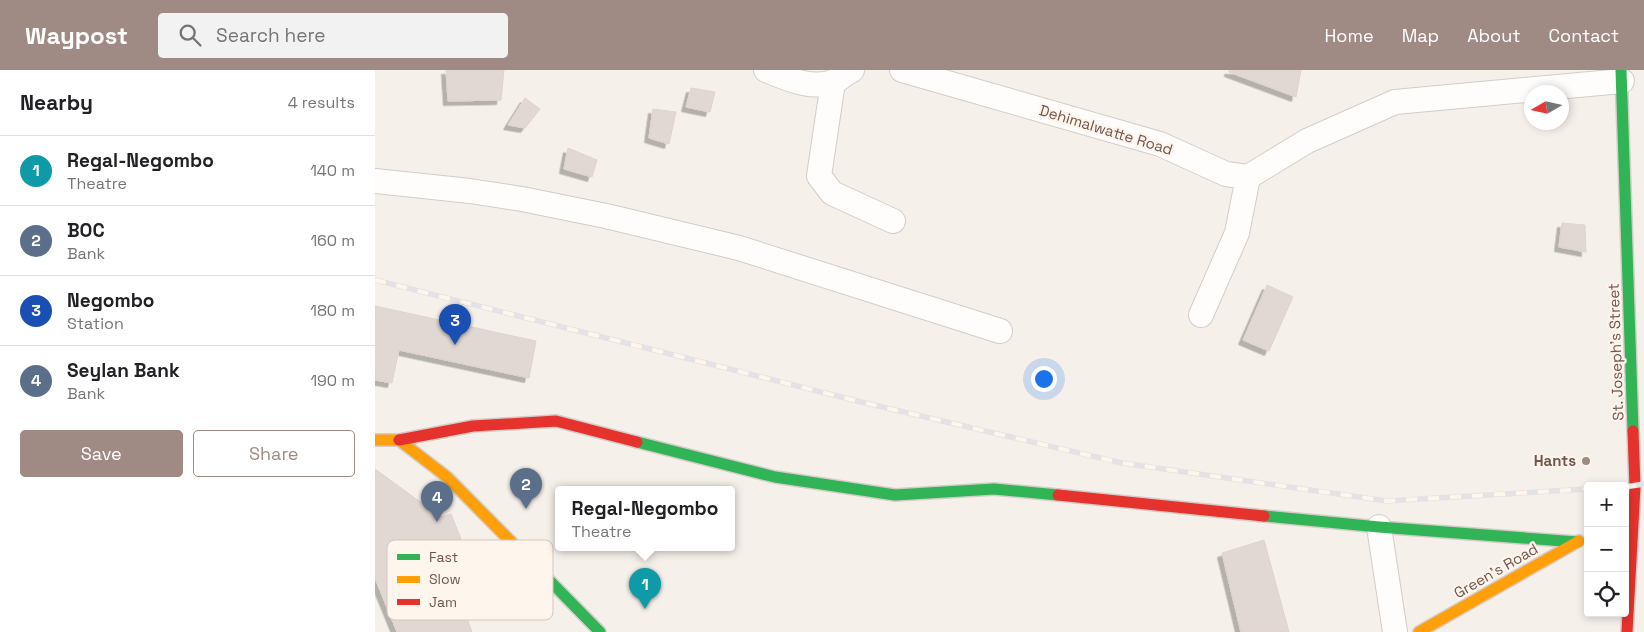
<!DOCTYPE html>
<html lang="en">
<head>
<meta charset="utf-8">
<style>
	body { margin:0; font-family:"Space Grotesk",sans-serif; background:#f2f2f2; color:#202124 }
	.controls { position:absolute; right:15px; bottom:15px; display:grid; overflow:hidden; border-radius:5px; box-shadow:0 2px 8px #0003 }
	.controls button { width:45px; height:45px; display:grid; place-items:center; padding:0; border:0; border-bottom:1px solid #e0e0e0; background:#fff; color:#202124; font:25px sans-serif }
	.compass { position:absolute; left:1149px; top:15px; width:45px; height:45px; border-radius:50%; background:#fff; box-shadow:0 2px 8px #0003; rotate:261deg }
	.you { position:absolute; left:668px; top:308px; width:18px; height:18px; margin:-12px; border:4px solid #fff; border-radius:50%; background:#1a73e8; box-shadow:0 0 0 8px #1a73e833 }
	.badge { display:grid; place-items:center; width:32px; height:32px; border-radius:50%; background:#a08b84; color:#fff; font-size:16px; font-weight:700 }
	.pin { position:absolute; translate:-50% -41px; filter:drop-shadow(0 1px 2px #0008) }
	.pin::after { content:''; position:absolute; top:26px; width:18px; height:15px; background:inherit; clip-path:polygon(0 0,100% 0,50% 100%) }
	.popup { position:absolute; left:180px; top:416px; width:180px; height:65px; box-sizing:border-box; display:grid; place-content:center; border-radius:5px; background:#fff; filter:drop-shadow(0 1px 4px #0005); font-size:16px; white-space:nowrap; color:#757577 }
	.popup b { font-size:19px; color:#202124 }
	.popup::after { content:''; position:absolute; left:50%; top:100%; margin-left:-10px; border:10px solid transparent; border-top-color:#fff }
	.list { margin:0; padding:0; list-style:none }
	h2 { display:flex; justify-content:space-between; align-items:center; height:65px; margin:0; padding:0 20px; font-size:21px }
	h2 small { font-size:16px; font-weight:400; color:#757577 }
	.list li { display:grid; grid-template-columns:32px 1fr auto; gap:15px; align-items:center; box-sizing:border-box; height:70px; padding:0 20px; border-top:1px solid #e0e0e0 }
	.list b { display:block; font-size:19px; white-space:nowrap }
	.list p { margin:0; font-size:16px; white-space:nowrap; color:#757577 }
	.list em { font-size:16px; font-style:normal; color:#757577 }
	.actions { display:flex; gap:10px; padding:15px 20px }
	.actions a { flex:1; padding:11px 0; border:1px solid #a08b84; border-radius:5px; text-align:center; font-size:18px; color:#a08b84 }
	.actions .main { background:#a08b84; color:#fff }
	.icon { flex:none; width:28px; height:28px; fill:none; stroke:currentColor; stroke-width:2; stroke-linecap:round; stroke-linejoin:round }
	.map { position:relative; flex:none; width:1269px; height:562px; overflow:hidden }
	header { display:flex; align-items:center; gap:30px; box-sizing:border-box; height:70px; padding:0 25px; background:#a08b84; color:#fff }
	header strong { font-size:24px }
	nav { display:flex; gap:28px; margin-inline-start:auto; font-size:18px }
	.search { width:350px; height:45px; background:#f2f2f2; display:flex; align-items:center; gap:12px; box-sizing:border-box; padding:0 18px; border-radius:5px; color:#757577; font-size:19px }
	main { display:flex }
	aside { flex:1; background:#fff }
	.map>svg:first-child { display:block }
</style>
</head>
<body>
<header>
<strong>Waypost</strong>
<div class="search"><svg class="icon" aria-label="search" viewBox="0 0 24 24"><circle cx="10" cy="10" r="6"/><path d="M15 15l6 6"/></svg>Search here</div>
<nav><a>Home</a><a>Map</a><a>About</a><a>Contact</a></nav>
</header>
<main>
<aside>
<h2>Nearby<small>4 results</small></h2>
<ul class="list">
<li><span class="badge" style="background:#0f9aa8">1</span><div><b>Regal-Negombo</b><p>Theatre</p></div><em>140 m</em></li>
<li><span class="badge" style="background:#5c6f8a">2</span><div><b>BOC</b><p>Bank</p></div><em>160 m</em></li>
<li><span class="badge" style="background:#1a4fb4">3</span><div><b>Negombo</b><p>Station</p></div><em>180 m</em></li>
<li><span class="badge" style="background:#5c6f8a">4</span><div><b>Seylan Bank</b><p>Bank</p></div><em>190 m</em></li>
</ul>
<div class="actions"><a class="main">Save</a><a>Share</a></div>
</aside>
<div class="map">
<svg width="1269" height="562" viewBox="0 0 1269 562">
	<defs>
		<filter id="shadow"><feDropShadow dx="-4.5" dy="4.5" stdDeviation="0" flood-color="#0004"/></filter>
	</defs>
	<rect width="100%" height="100%" fill="#f6f0eb"/>
	<path fill="#e2d8d3" stroke="#dfd3cd" filter="url(#shadow)" d="M71,0H129L126,30L73,31Z
		M854,0H926L921,27L854,2Z
		M316,18L340,22L335,42L311,37Z
		M150,28L165,39L150,58L133,55Z
		M278,39L301,42L294,74L274,68Z
		M193,78L222,90L217,107L189,99Z
		M1187,153L1210,155L1211,182L1184,177Z
		M892,215L918,227L894,281L868,270Z
		M0,236L161,271L154,308L24,280L17,313L0,310Z
		M0,399L66,447L76,444L90,479L93,478L114,529L89,540L97,562H22L0,508Z
		M889,470L914,562H866L847,483Z"/>
	<g fill="none" stroke-linecap="round" stroke-linejoin="round">
		<g stroke="#d4ccc8" stroke-width="26">
			<path id="street" d="M391,0C411,8 438,21 460,11C466,8 471,3 477,0
				M527,0L785,74L851,104L873,107L932,71L1020,32L1247,11
				M458,12L444,106L457,123L518,151
				M0,111L95,121L147,129L231,146L364,178L625,261
				M826,245L862,163L873,107
				M1004,457L1020,562"/>
		</g>
		<g stroke="#d5ccc8" stroke-width="14">
			<path id="fast" d="M1246,0L1258,361
				M262,372L400,407L520,425L619,419L683,425
				M889,446L1004,457L1202,472
				M172,508L225,562"/>
		</g>
		<g stroke="#d5ccc8" stroke-width="14">
			<path id="slow" d="M0,370H24L72,407L172,508
				M1044,562L1204,471"/>
		</g>
		<g stroke="#d5ccc8" stroke-width="14">
			<path id="jam" d="M24,370L98,356L181,351L262,372
				M683,425L889,446
				M1252,562L1260,417L1258,361"/>
		</g>
		<use href="#street" stroke="#fefdfc" stroke-width="24"/>
		<use href="#fast" stroke="#30b455" stroke-width="11"/>
		<use href="#slow" stroke="#ff9f0a" stroke-width="11"/>
		<use href="#jam" stroke="#e5322d" stroke-width="11"/>
		<g stroke="#e4e2e4" stroke-width="5.5">
			<path id="rail" d="M0,210L486,332L747,393L1012,431L1213,419
				M1250,417L1269,414"/>
		</g>
		<use href="#rail" stroke="#fef5ec" stroke-width="4" stroke-dasharray="11" stroke-linecap="butt"/>
	</g>
	<circle fill="#a08b84" stroke="#fef5ec" stroke-width="2" cx="1211" cy="391" r="5"/>
	<g text-anchor="middle" stroke-width="4.5" stroke-linejoin="round" paint-order="stroke">
		<g font-size="15" fill="#72554d" stroke="#fef5ec">
			<text transform="translate(731 60) rotate(17)" y="5">Dehimalwatte Road</text>
			<text transform="translate(1241 282) rotate(-92)" y="5">St. Joseph's Street</text>
			<text transform="translate(1121 501) rotate(-30)" y="5">Green's Road</text>
		</g>
		<g font-size="15" font-weight="bold" fill="#72554d" stroke="#fef5ec" text-anchor="end">
			<text x="1201" y="396">Hants</text>
		</g>
	</g>
	<rect x="12" y="470" width="166" height="80" rx="8" fill="#fef5ec" stroke="#d4c5bc" stroke-width="1"/>
	<rect x="22" y="484" width="23" height="6" fill="#30b455"/>
	<rect x="22" y="506" width="23" height="7" fill="#ff9f0a"/>
	<rect x="22" y="529" width="23" height="6" fill="#e5322d"/>
	<g font-size="14" fill="#72554d">
		<text x="54" y="492">Fast</text>
		<text x="54" y="514">Slow</text>
		<text x="54" y="537">Jam</text>
	</g>
</svg>
<div class="controls">
<button>+</button>
<button>−</button>
<button><svg class="icon" aria-label="locate" viewBox="0 0 24 24"><circle cx="12" cy="12" r="6"/><path d="M12 2v4M12 18v4M2 12h4M18 12h4"/></svg></button>
</div>
<svg class="compass" viewBox="-18 -18 36 36"><path d="M0-13l5 13h-10z" fill="#e53935"/><path d="M0 13l5-13h-10z" fill="#757577"/></svg>
<div class="you"></div>
<div class="pin badge" style="left:270px;top:539px;background:#0f9aa8">1</div>
<div class="popup"><b>Regal-Negombo</b>Theatre</div>
<div class="pin badge" style="left:151px;top:439px;background:#5c6f8a">2</div>
<div class="pin badge" style="left:80px;top:275px;background:#1a4fb4">3</div>
<div class="pin badge" style="left:62px;top:452px;background:#5c6f8a">4</div>
</div>
</main>
</body>
</html>
